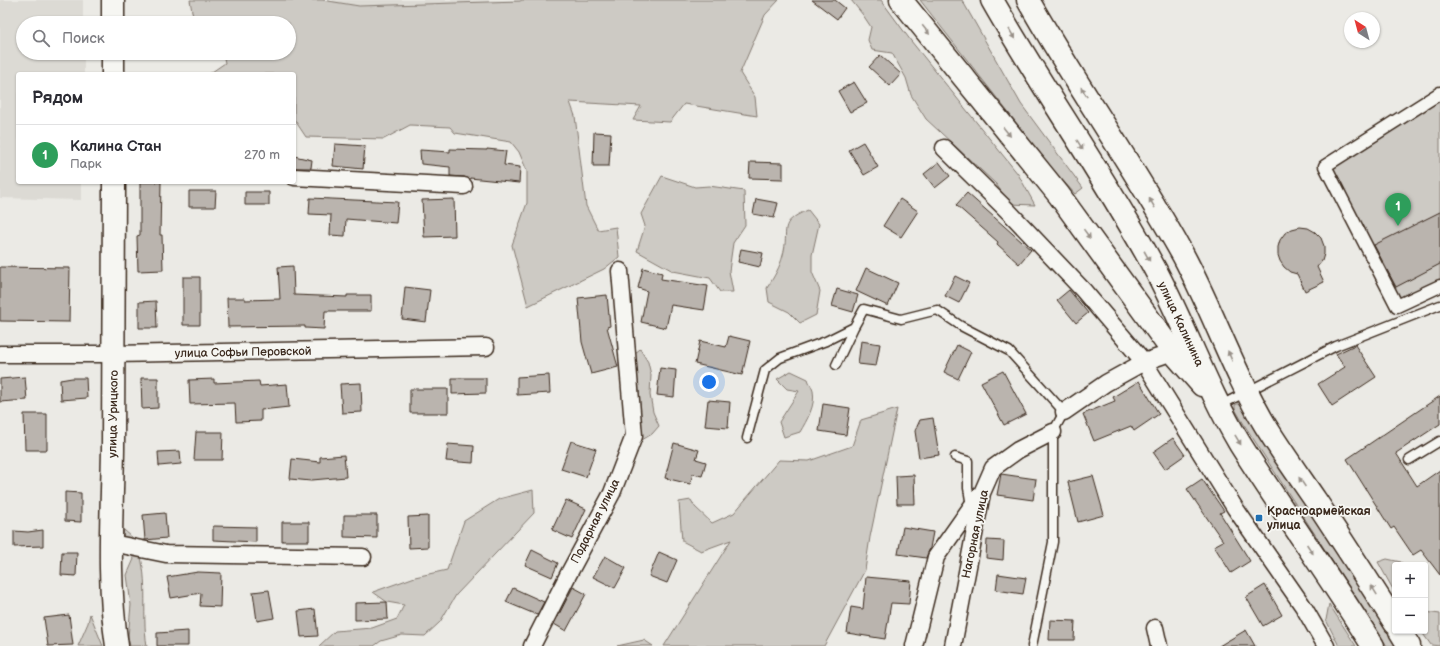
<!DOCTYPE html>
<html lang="ru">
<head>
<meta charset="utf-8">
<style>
	body { margin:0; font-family:"Balsamiq Sans",sans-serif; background:#f2f2f3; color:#2b2b33 }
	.controls { position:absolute; right:12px; bottom:12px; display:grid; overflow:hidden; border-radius:4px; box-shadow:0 1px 3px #0004 }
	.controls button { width:36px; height:36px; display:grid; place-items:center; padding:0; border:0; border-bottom:1px solid #e1e1e2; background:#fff; color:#2b2b33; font:20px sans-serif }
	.compass { position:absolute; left:1344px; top:12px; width:36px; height:36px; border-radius:50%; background:#fff; box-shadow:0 1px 3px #0004; rotate:324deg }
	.you { position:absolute; left:709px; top:382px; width:14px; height:14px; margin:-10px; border:3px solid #fff; border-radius:50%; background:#1a73e8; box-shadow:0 0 0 6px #1a73e833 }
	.badge { display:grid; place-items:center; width:26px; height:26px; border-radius:50%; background:#0b8043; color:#fff; font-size:13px; font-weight:700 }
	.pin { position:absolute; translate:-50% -33px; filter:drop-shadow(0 1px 2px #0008) }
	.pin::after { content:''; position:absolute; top:21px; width:14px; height:12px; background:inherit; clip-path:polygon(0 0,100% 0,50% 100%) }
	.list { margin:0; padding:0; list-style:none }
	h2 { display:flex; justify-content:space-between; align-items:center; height:52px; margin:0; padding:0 16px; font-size:17px }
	h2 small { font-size:13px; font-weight:400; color:#7c7c81 }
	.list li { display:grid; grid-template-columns:26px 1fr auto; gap:12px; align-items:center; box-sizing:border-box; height:60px; padding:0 16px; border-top:1px solid #e1e1e2 }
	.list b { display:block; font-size:15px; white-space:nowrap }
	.list p { margin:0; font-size:13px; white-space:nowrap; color:#7c7c81 }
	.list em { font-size:13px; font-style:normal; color:#7c7c81 }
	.icon { flex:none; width:22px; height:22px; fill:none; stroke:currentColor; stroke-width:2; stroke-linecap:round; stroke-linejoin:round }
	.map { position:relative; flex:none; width:1440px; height:646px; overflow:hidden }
	.search { position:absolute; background:#fff; box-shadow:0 1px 3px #0004; left:16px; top:16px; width:280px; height:44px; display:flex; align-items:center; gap:10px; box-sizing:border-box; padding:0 14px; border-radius:22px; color:#7c7c81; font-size:15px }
	.panel { position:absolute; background:#fff; box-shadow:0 1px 3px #0004; left:16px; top:72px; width:280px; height:112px; border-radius:4px }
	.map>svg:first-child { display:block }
</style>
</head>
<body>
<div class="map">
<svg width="1440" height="646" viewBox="0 0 1440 646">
	<rect width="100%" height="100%" fill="#ebeae5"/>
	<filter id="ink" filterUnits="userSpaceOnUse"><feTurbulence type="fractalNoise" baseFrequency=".025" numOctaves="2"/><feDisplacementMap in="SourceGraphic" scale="8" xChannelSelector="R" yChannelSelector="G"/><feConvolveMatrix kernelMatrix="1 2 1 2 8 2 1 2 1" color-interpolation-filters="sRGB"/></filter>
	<g filter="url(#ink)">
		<path fill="#dcdad4" d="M0,0H83V23H23V53H84V74H18V182H81V200L0,198Z
			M333,0H548L524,3L370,7L333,3Z"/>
		<path fill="#cdcac4" stroke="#847a71" d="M190,0H322L359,6L520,1L522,0H779L765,15L740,73L755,97L757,116L684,104L670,122L633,120L641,106L570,102L575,116L586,206L598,230L616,227L619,257L604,269L528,306L512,245L527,203V171L519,152L511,142L455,133L450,127L410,125L384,139L306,137L296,122H294V74H209L225,63L223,53H289V23H194Z
			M851,0H881L911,41L1018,174L1035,205L1010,204L996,184L926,119L911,95L906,78L892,53L872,50L868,40L871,27L863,15Z
			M920,0H962L1021,104L1083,188L1075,194L1055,172Z
			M1440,93V286L1398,305L1325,167Z
			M662,176L695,187L709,186L744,191L745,225L733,243L729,271L733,292H720L710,278L673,271L637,251L645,226L641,214Z
			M808,210L819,224L812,255V272L820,291L816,315L800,323L789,312L769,302L767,288C774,277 780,267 783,255C790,230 776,223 808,210Z
			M640,349L648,362L651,375L650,395L653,412L659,426L652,434L642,440L636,424L638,388L636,370L633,355Z
			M791,371L808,379C809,383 812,387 813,391C816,405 807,420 800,432L784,437L779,422L799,391L787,389L777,379Z
			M1237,404H1239L1244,410L1397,646H1387L1245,426L1235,409V405Z
			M897,409L870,537L865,570L824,646H664L731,540L701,551L682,541L679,502L691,500L695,507L712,523L734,513L779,460L809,461L852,446L861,420Z
			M533,490L534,513L456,595L440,622L425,636L402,635L381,641L374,646H319L335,631L372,628L397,619L404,605L387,602L373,592L415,577L447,570L464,521L499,499Z
			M124,530C127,533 133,537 135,541C151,574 141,611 147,646H130L128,637L131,605L127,575L134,559L122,539Z
			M1387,559L1401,562L1404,565H1395V593L1378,562Z
			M1329,604L1356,646H1339L1326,620Z
			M1425,612L1440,614V646L1431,645L1421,631H1425Z
			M90,614L103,646H78L88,623Z
			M644,640L653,646H617Z"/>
		<path fill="#bab4ae" stroke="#3b2a1e" d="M812,0H835L845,8L837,19Z
			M880,55L901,74L890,86L869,67Z
			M854,82L867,103L850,112L838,91Z
			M594,132L611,133L609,166H593Z
			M863,142L878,167L864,175L849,150Z
			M335,144L365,146L363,169L333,166Z
			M450,149L487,150V149L506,151L504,165L520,167L519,183L470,178V179L464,177L450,176V167L421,164L420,150L450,152Z
			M294,156L312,160L311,168H294Z
			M750,162L783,163V179L749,178Z
			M939,162L950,176L935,188L924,174Z
			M140,182H161L160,235H162L163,270L138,271L137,236L140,235Z
			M189,191H216L215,207H189Z
			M245,192H269V205H245Z
			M967,193L1031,250L1019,264L997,244L998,242L956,205Z
			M310,198L398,202L396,223L346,219L345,236L330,235L331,215L309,214Z
			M454,199L455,236L424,237L422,200Z
			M756,199L778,203L774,218L753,214Z
			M900,199L918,211L901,237L883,226Z
			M1440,212V264L1396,287L1374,245Z
			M1300,227L1308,228L1315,232L1321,238L1324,246V254L1322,261L1317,267L1324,282L1305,291L1297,274L1290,272L1284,267L1280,261L1278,255V247L1280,240L1285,233L1292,229Z
			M741,249L763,253L760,267L738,262Z
			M293,266L294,295L347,297V295H371V311H325L324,329L305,328V326L228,327L227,298H245V300L280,299L278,267Z
			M0,267L70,268L69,322L0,321Z
			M643,268L662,273L661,279L708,286L704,310L671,305L666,328L641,322L647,291L638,288Z
			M866,268L898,283L888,306L856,291Z
			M955,276L969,283L959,303L945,296Z
			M183,277H200V325H183Z
			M405,287L430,290L426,322L402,319Z
			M837,289L858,295L853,312L832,306Z
			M1069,290L1088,313L1076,323L1057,300Z
			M607,295L610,326L607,327L618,367L591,374L582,342L578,298Z
			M156,301L157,328H139V302Z
			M729,336L750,341L742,375L695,364L700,341L726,347Z
			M861,341L880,344L876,366L858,364Z
			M957,345L971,352L958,379L944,372Z
			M1355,345L1376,377L1332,406L1318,384L1345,367L1336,354Z
			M660,368L676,370L674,397L657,395Z
			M1003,371L1026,414L1004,425L981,382Z
			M549,375L550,393L517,395V377Z
			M25,377L27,400L0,402V379Z
			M72,378H86L87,398L61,400L60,380Z
			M141,378H158V408L142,409Z
			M452,378H486V393L452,394Z
			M214,379V383L259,381L260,386L287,384L289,407L261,410V421L236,422L235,403L190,404L189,380Z
			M1139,381L1159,414L1134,431L1131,426L1094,441L1083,414L1115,401L1113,397Z
			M361,383L362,412L342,413L340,384Z
			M410,389H448V413H410Z
			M1440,396V424L1396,453L1417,486L1440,470V575L1421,550L1413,555L1394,527L1391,529L1347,459Z
			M708,400L730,402L728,428L705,426Z
			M823,404L850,408L846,435L819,431Z
			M24,414H47V450H25Z
			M933,418L939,455L919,458L915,431L920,420Z
			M196,432H223L222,460H194Z
			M1173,438L1185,455L1165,469L1153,452Z
			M571,441L596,449L586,477L561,469Z
			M674,443L699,450L696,459L706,462L702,476L693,474L690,484L665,478Z
			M448,444L474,446L473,463L446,461Z
			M180,451L181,464L159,466L158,452Z
			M344,455L346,477L312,480L311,481L290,479L292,459L320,462V457Z
			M1001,474L1036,479L1033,500L997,495Z
			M914,475L915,504H897L896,476Z
			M1093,476L1104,515L1078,522L1068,482Z
			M1202,479L1224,511L1220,513L1250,561L1231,573L1214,546L1223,541L1187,489Z
			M65,492L81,493V522L65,521Z
			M566,500L586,509L572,539L552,530Z
			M165,513L167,538L145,540L143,515Z
			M344,515H377V538L344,537Z
			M428,516V547L409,548L408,517Z
			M282,522H309V541H282Z
			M213,526L256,527V542L213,540Z
			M903,527L933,532L930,548L926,558L898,554Z
			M43,530V546L14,547V531L28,532Z
			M987,540L1004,541L1003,560L986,558Z
			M532,550L558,563L552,577L525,565Z
			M62,552H77L76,576L61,575Z
			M659,552L677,560L667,583L649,576Z
			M605,556L626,568L615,588L593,577Z
			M198,572L221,573L220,607L200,606L201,593L171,598L167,577Z
			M998,574L1026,578L1023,594L996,590Z
			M866,577L911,581L909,604L891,603L885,639L847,633L851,607L863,609Z
			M1265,585L1282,615L1263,626L1246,597Z
			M573,587L586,594L566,631L554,624Z
			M513,588L544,602L537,615L506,602Z
			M269,590L274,618L257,621L253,592Z
			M387,602L388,619L355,620V603Z
			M315,609L318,636L301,637L298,611Z
			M69,615L73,645L48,646L44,618Z
			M1050,620L1075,621L1074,640H1049Z
			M1246,630L1255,646H1219Z
			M188,631V646H157V633Z"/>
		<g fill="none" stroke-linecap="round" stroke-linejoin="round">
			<g stroke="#3b2a1e" stroke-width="11">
				<path id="service" d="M836,365L854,327
					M1219,406L1336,346L1440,305
					M747,438L765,370L780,358L826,341L854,327L864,309L901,319L937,310L961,326L1009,351L1064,412L1053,432V542L1032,646
					M955,457L968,461V488L971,506
					M1409,460L1440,441"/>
			</g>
			<g stroke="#3b2a1e" stroke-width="15">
				<path id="pedestrian" d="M1440,93L1325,166L1397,306L1440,286"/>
			</g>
			<g stroke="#3b2a1e" stroke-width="19">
				<path id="minor" d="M944,148L1010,213L1083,290L1144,362L1235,508L1303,606L1326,646
					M294,177L464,186
					M0,354H114L486,347
					M1064,412L1106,383L1144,362L1173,352
					M112,543L166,554L363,557
					M1155,628L1159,646
					M532,646L568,575L612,493L634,436L620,271
					M914,646L936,557L979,496
					M953,646L982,493L993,468L1018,450L1053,432"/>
			</g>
			<g stroke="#3b2a1e" stroke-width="25">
				<path id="secondary" d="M113,0V23
					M113,53V74
					M114,182C114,271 114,360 113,449C112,514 107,581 117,646"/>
			</g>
			<g stroke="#3b2a1e" stroke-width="25">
				<path id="primary" d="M901,0L1059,195L1173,352L1202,385
					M992,0C1044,92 1106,178 1156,271C1186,328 1207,389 1240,444C1283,512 1330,577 1373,646
					M1028,0C1077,87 1135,168 1183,255C1213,311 1233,371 1265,425C1281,451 1299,476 1316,501C1343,542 1369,582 1395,623
					M1400,631L1409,646"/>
			</g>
			<use href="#service" stroke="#f6f6f2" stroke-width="8"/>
			<use href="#pedestrian" stroke="#f6f6f2" stroke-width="12"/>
			<use href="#minor" stroke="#f6f6f2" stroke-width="16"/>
			<use href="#secondary" stroke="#f6f6f2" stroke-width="22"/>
			<use href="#primary" stroke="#f6f6f2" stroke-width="22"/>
		</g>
		<defs><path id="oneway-solid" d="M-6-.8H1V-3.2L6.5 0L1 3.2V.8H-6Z"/></defs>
		<g fill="#989088">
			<use href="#oneway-solid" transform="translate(926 30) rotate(51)"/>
			<use href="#oneway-solid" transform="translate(1012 34) rotate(60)"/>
			<use href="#oneway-solid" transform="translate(1084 92) rotate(-122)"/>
			<use href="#oneway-solid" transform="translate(1007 132) rotate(51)"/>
			<use href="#oneway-solid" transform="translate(1080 145) rotate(58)"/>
			<use href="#oneway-solid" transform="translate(1152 203) rotate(-120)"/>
			<use href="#oneway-solid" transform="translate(1087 234) rotate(54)"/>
			<use href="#oneway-solid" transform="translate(1147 256) rotate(61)"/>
			<use href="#oneway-solid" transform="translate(1230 356) rotate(-113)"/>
			<use href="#oneway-solid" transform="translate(1238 440) rotate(59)"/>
			<use href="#oneway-solid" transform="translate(1302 482) rotate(-124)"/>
			<use href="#oneway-solid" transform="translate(1310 549) rotate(56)"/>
			<use href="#oneway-solid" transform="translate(1374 590) rotate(-122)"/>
		</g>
	</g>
	<rect fill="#1f6fb2" stroke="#f6f6f2" stroke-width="1.5" x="1255" y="514" width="8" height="8" rx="2"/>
	<g text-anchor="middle" stroke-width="3.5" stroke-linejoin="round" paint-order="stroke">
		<g font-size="12" fill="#3b2a1e" stroke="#f6f6f2">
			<text transform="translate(1181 324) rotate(65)" y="4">улица Калинина</text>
			<text transform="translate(243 352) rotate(-1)" y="4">улица Софьи Перовской</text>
			<text transform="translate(113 414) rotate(-89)" y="4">улица Урицкого</text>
			<text transform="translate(595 521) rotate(-63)" y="4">Подарная улица</text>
			<text transform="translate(975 534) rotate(-78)" y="4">Нагорная улица</text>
		</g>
		<g font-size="12" font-weight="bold" fill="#3b2a1e" stroke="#f6f6f2" text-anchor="start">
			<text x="1267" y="515">Красноармейская<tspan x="1267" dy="14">улица</tspan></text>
		</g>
	</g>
</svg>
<div class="controls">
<button>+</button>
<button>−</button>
</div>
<svg class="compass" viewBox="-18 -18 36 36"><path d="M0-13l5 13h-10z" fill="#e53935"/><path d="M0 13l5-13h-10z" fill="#7c7c81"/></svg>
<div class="you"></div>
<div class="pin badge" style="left:1398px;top:226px;background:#2e9e5b">1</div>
<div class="search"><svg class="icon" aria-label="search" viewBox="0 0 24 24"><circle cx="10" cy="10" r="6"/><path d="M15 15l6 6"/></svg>Поиск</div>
<section class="panel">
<h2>Рядом<small></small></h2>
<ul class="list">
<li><span class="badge" style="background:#2e9e5b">1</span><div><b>Калина Стан</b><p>Парк</p></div><em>270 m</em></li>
</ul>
</section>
</div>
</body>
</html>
